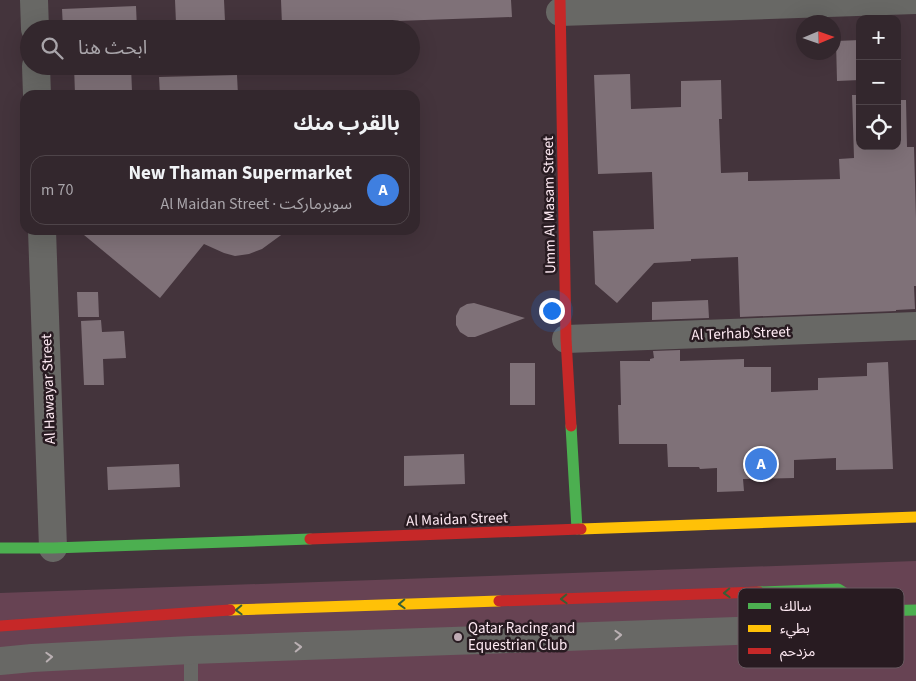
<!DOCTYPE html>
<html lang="ar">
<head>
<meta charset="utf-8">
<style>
	body { margin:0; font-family:"Source Sans 3","Noto Sans Arabic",sans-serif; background:#3e3339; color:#f1f3f6; direction:rtl }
	.controls { position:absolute; right:15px; top:15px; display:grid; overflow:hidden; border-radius:10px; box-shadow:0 5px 20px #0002 }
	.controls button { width:45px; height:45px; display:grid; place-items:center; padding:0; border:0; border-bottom:1px solid #4e4449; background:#33272d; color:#f1f3f6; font:25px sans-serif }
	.compass { position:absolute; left:796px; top:15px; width:45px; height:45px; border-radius:50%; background:#33272d; box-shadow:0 5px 20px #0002; rotate:88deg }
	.you { position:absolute; left:551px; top:310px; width:18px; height:18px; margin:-12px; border:4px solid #fff; border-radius:50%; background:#1a73e8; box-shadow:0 0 0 8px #1a73e833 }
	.badge { display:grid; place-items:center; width:32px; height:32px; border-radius:50%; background:#bdaab3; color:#fff; font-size:16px; font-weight:700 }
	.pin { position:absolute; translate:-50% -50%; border:2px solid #fff; box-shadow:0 1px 5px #0006 }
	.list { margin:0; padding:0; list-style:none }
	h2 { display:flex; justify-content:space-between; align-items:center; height:65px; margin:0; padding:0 20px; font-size:21px }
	h2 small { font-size:16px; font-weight:400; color:#a9a5aa }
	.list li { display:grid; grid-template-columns:32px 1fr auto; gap:15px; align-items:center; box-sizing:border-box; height:70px; margin:0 10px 10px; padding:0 10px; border:1px solid #4e4449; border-radius:15px }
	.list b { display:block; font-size:19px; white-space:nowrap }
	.list p { margin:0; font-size:16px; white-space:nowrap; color:#a9a5aa }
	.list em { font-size:16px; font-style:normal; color:#a9a5aa }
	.icon { flex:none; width:28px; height:28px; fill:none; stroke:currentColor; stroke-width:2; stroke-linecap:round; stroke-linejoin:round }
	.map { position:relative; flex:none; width:916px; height:681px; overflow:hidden; direction:ltr }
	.search { position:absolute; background:#33272d; box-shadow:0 5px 20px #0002; left:20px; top:20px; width:400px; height:55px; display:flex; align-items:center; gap:12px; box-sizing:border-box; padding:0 18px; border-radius:28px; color:#a9a5aa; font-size:19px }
	.panel { position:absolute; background:#33272d; box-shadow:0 5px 20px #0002; left:20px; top:90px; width:400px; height:145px; border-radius:15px; direction:rtl }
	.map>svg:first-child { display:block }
</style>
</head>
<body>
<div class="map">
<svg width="916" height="681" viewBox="0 0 916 681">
	<rect width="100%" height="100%" fill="#44343c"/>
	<path fill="#674353" d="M916,561V681H0V593Z"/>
	<path fill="#7f7178" d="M175,0H224L225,21L176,23Z
		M281,0H511L512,17L282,25Z
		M136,6L137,29H63L62,9Z
		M860,40V80L837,81L836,41Z
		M74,66H131L132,91L75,94Z
		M630,74L631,109L681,107V81L721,80L722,119H719L721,173L748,172V181L840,179L839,159L854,158L852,95H860V146H897V100H906L907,147H914L916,218V286H914L915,309L896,310V311L740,317L738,257L691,259V261L654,263L617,303L595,284L593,231L654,229L652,172L598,174L594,75Z
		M237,75L238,95H160L159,77Z
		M78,230H288L262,249L249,254L235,256L224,253L204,244L160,298Z
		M77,292H98L99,317H78Z
		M708,300L709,318L652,320V302Z
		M474,303L525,318L475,337H468L460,332L456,325V316L460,308L467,304Z
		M101,320L102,332L124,331L126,358L103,359L104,385H84L81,321Z
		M680,350V361L744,359V367H771V392L818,390V378L867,376V363L888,362L893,469L836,470V458L794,460V478L743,479L744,491L717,492V468L700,469L699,467H668L667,444H619L618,405H621L620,361H650V359L654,358L653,351Z
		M510,363H535V405H510Z
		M464,454L465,484L404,486V456Z
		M179,464L180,487L108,490L107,467Z"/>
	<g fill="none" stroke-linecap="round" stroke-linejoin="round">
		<path stroke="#686865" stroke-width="14" d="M191,650V681"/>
		<path stroke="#686865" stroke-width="28" d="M34,0L35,29
			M560,12L916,0
			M36,66L37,95
			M42,230L53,548
			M566,339L916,326
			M0,661L32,658L191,650L852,627L874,611"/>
		<path stroke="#4caf50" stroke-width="11" d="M571,426L577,529
			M0,548H53L310,539
			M759,592L838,589L874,611L916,610"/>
		<path stroke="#ffc107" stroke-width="11" d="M581,529L916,517
			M230,610L499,601"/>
		<path stroke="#c62828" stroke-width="11" d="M560,0L566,339L571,426
			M310,539L581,529
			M499,601L759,592
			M0,626L230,610"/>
	</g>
	<defs><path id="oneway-chevron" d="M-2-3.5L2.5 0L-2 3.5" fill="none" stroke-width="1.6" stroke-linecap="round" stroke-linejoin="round" transform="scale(1.25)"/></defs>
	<g stroke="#385e36">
		<use href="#oneway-chevron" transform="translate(727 593) rotate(178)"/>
		<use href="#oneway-chevron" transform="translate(564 599) rotate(178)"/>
		<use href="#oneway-chevron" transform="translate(402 604) rotate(178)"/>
		<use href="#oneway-chevron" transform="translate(239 610) rotate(178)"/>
	</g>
	<g stroke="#bab0b3">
		<use href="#oneway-chevron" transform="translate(618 635) rotate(-2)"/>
		<use href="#oneway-chevron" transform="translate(298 647) rotate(-2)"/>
		<use href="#oneway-chevron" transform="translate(49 657) rotate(-3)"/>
	</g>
	<circle fill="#bdaab3" stroke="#281b21" stroke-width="2" cx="458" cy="637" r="5"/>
	<g text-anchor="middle" stroke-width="5" stroke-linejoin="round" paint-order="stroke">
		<g font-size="15" fill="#feeaf3" stroke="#281b21">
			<text transform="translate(549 205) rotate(-91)" y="5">Umm Al Masam Street</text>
			<text transform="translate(741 333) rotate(-2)" y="5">Al Terhab Street</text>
			<text transform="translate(48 389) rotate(-92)" y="5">Al Hawayar Street</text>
			<text transform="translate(457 519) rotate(-2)" y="5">Al Maidan Street</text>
		</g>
		<g font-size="15" fill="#feeaf3" stroke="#281b21" text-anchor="start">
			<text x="468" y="633">Qatar Racing and<tspan x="468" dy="17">Equestrian Club</tspan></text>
		</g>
	</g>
	<rect x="738" y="588" width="166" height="80" rx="8" fill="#281b21" stroke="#685960" stroke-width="1"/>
	<rect x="748" y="603" width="23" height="6" fill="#4caf50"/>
	<rect x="748" y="625" width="23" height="7" fill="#ffc107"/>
	<rect x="748" y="648" width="23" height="6" fill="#c62828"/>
	<g font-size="14" fill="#feeaf3">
		<text x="780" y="611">سالك</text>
		<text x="780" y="633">بطيء</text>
		<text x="780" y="656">مزدحم</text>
	</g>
</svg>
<div class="controls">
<button>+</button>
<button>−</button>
<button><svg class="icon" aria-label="locate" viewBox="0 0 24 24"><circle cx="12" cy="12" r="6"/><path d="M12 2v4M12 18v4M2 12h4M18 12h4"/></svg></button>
</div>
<svg class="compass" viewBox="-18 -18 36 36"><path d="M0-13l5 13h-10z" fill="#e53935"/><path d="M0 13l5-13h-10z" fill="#a9a5aa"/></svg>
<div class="you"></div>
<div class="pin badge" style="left:761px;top:464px;background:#3f7fe0">A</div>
<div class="search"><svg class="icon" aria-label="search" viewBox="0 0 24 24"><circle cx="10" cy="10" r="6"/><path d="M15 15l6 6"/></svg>ابحث هنا</div>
<section class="panel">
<h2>بالقرب منك<small></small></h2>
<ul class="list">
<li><span class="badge" style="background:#3f7fe0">A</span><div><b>New Thaman Supermarket</b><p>سوبرماركت · Al Maidan Street</p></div><em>70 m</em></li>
</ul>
</section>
</div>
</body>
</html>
